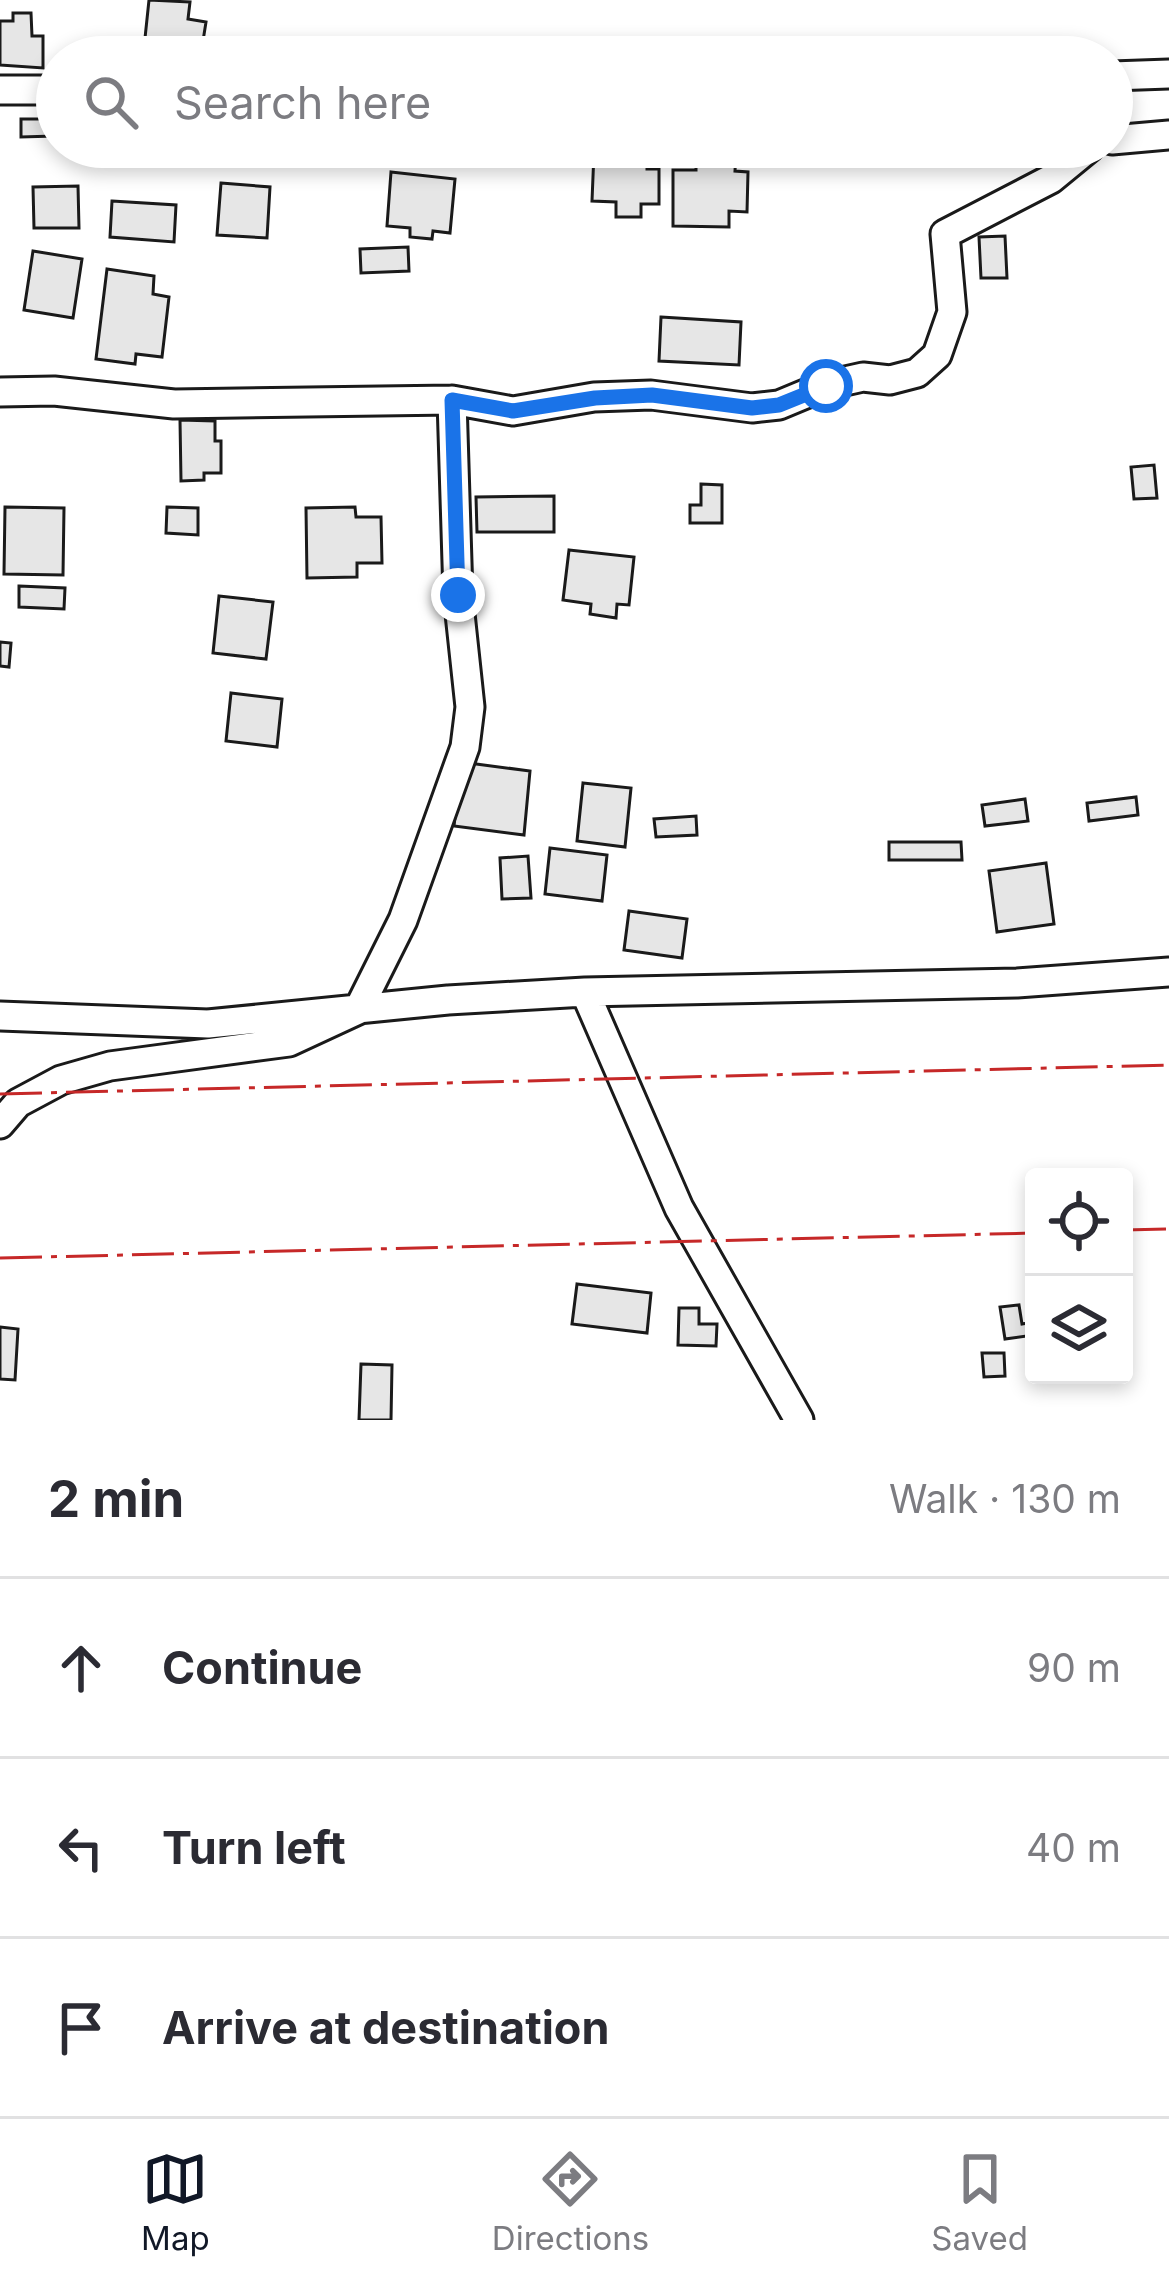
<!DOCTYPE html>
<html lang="en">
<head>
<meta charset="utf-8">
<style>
	body { margin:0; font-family:Inter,sans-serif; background:#f7f7f7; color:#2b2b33 }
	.controls { position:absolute; right:36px; bottom:36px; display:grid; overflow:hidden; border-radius:12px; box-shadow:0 6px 18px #0003 }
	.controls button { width:108px; height:108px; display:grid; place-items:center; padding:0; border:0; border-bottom:3px solid #e1e1e2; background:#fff; color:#2b2b33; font:60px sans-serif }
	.stop { position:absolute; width:36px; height:36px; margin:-27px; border:9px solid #1a73e8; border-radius:50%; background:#fff }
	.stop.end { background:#1a73e8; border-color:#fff; box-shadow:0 3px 12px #0008 }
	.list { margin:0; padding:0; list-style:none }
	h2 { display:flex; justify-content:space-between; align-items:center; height:156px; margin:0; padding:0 48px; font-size:51px }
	h2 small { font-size:39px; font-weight:400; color:#7c7c81 }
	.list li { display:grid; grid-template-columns:78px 1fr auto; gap:36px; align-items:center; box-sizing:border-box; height:180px; padding:0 48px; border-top:3px solid #e1e1e2 }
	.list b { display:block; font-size:45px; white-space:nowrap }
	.list em { font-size:39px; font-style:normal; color:#7c7c81 }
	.icon { flex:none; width:66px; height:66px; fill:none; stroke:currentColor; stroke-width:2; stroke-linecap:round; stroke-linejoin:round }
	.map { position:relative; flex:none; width:1169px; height:1420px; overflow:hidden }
	.search { position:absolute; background:#fff; box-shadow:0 6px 18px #0003; left:36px; right:36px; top:36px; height:132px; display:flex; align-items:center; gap:30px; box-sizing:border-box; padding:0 42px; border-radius:66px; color:#7c7c81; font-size:45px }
	.sheet { height:696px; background:#fff }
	nav { display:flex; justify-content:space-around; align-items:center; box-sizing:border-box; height:168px; border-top:3px solid #e1e1e2; background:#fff; font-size:33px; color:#7c7c81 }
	nav a { display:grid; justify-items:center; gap:6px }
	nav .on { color:#111827 }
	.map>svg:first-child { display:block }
</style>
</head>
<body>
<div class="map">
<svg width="1169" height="1420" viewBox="0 0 1169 1420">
	<rect width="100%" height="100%" fill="#fff"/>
	<path fill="#e6e6e6" stroke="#1a1a1a" stroke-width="3" d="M149,0L190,2L188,19L206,22L203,41L216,43L214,57H143Z
		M13,13H31L32,36H43V68L0,65V21H13Z
		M21,119H54V136L21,137Z
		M611,147H647V169H659V204H641V217H616V202L592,201L594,152H611Z
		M696,152L736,153L735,171L748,172L747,212L729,211V227L673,226V170H696Z
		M391,172L455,179L450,233L433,231L432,239L410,237V228L387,226Z
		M221,183L270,187L267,238L217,235Z
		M78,186L79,228H34L33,187Z
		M112,201L176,205L174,242L110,237Z
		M1005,236L1007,278H981L979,237Z
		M408,247L409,271L361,273L360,249Z
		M33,251L82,259L73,318L24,310Z
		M107,269L154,276L153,294L169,297L162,357L136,354L135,364L96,359Z
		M661,317L741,322L739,365L659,361Z
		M180,420L215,421V441H221V473H204V480L181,481Z
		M1154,465L1157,498L1134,499L1131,467Z
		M701,484L722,485V523H690V505H701Z
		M554,496V532H477L476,497Z
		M5,507L64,508L63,575L4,574Z
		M167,507L198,508V535L166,533Z
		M355,507L356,517H381L382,563H357V577L307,578L306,508Z
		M569,550L634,557L629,605L617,604L616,618L590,614L591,604L563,600Z
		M19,586L65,588L64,609L19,607Z
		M219,596L273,602L266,659L213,653Z
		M0,642L11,643L9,667L0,666Z
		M231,693L282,699L277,747L226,741Z
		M461,762L530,771L524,835L454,826Z
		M583,783L631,788L625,847L577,841Z
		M1136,797L1138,815L1089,821L1087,803Z
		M1025,799L1028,821L985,826L982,805Z
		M696,816L697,835L656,837L654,819Z
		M889,842H961L962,860H889Z
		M550,848L607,855L602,901L545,894Z
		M528,856L531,898L502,899L500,858Z
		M1046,863L1054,924L997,932L989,871Z
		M629,911L687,919L682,958L624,950Z
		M577,1284L651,1293L647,1333L572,1324Z
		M1019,1305L1022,1324L1034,1322V1335L1005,1339L1000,1307Z
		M679,1308H699V1324H717L716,1346L678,1345Z
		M0,1327L18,1329L15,1380L0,1379Z
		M982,1353H1004L1005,1376L984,1377Z
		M361,1364L392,1365L391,1420H359Z"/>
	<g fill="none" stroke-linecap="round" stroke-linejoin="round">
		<g stroke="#1a1a1a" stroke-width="33">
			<path id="minor" d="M1112,76L1169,74
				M0,90H57
				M1112,140L1169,135
				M0,392L54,391L174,404L452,400L513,411L594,397L651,395L752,408L779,405L827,385L863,377L890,380L917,373L937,355L952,312L945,234L1051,179L1090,147
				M585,992L679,1208L799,1420
				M0,1016L208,1024L448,1000L585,992L1017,983L1169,972
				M0,1124L18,1103L61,1080L110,1066L289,1042L358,1010L403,920L465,747L470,707L458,595L452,400"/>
		</g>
		<use href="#minor" stroke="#fff" stroke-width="27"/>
		<path stroke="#c62828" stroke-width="3" stroke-dasharray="42 9 6 9" stroke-linecap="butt" d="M0,1094L1169,1065
			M1124,1230L1169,1229
			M0,1258L1034,1233"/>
	</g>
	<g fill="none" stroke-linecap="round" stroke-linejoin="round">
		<path stroke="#1a73e8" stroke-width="15" d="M458,595L452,400L513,411L595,398L652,395L752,408L779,405L826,386"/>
	</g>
</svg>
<div class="controls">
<button><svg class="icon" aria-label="locate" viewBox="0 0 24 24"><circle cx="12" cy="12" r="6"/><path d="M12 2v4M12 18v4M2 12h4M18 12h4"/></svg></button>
<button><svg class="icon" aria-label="layers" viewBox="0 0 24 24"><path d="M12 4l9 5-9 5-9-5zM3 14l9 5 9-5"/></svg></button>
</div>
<div class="stop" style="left:826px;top:386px"></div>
<div class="stop end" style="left:458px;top:595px"></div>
<div class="search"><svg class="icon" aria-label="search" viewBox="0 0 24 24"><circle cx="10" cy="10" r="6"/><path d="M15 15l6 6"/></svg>Search here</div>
</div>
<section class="sheet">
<h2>2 min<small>Walk · 130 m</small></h2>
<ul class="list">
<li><svg class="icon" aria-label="ahead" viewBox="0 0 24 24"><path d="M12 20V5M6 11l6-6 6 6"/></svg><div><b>Continue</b></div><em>90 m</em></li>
<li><svg class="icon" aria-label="left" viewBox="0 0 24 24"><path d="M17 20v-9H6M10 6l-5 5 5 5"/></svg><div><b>Turn left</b></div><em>40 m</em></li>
<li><svg class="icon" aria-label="arrive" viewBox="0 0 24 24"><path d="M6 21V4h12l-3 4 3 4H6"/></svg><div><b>Arrive at destination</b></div></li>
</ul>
</section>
<nav>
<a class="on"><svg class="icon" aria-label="map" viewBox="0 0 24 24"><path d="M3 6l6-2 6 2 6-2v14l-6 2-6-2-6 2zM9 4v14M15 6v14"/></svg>Map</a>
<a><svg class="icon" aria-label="directions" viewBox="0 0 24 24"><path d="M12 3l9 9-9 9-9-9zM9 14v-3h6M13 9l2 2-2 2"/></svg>Directions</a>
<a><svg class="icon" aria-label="saved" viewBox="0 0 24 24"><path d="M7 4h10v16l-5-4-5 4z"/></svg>Saved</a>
</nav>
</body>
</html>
